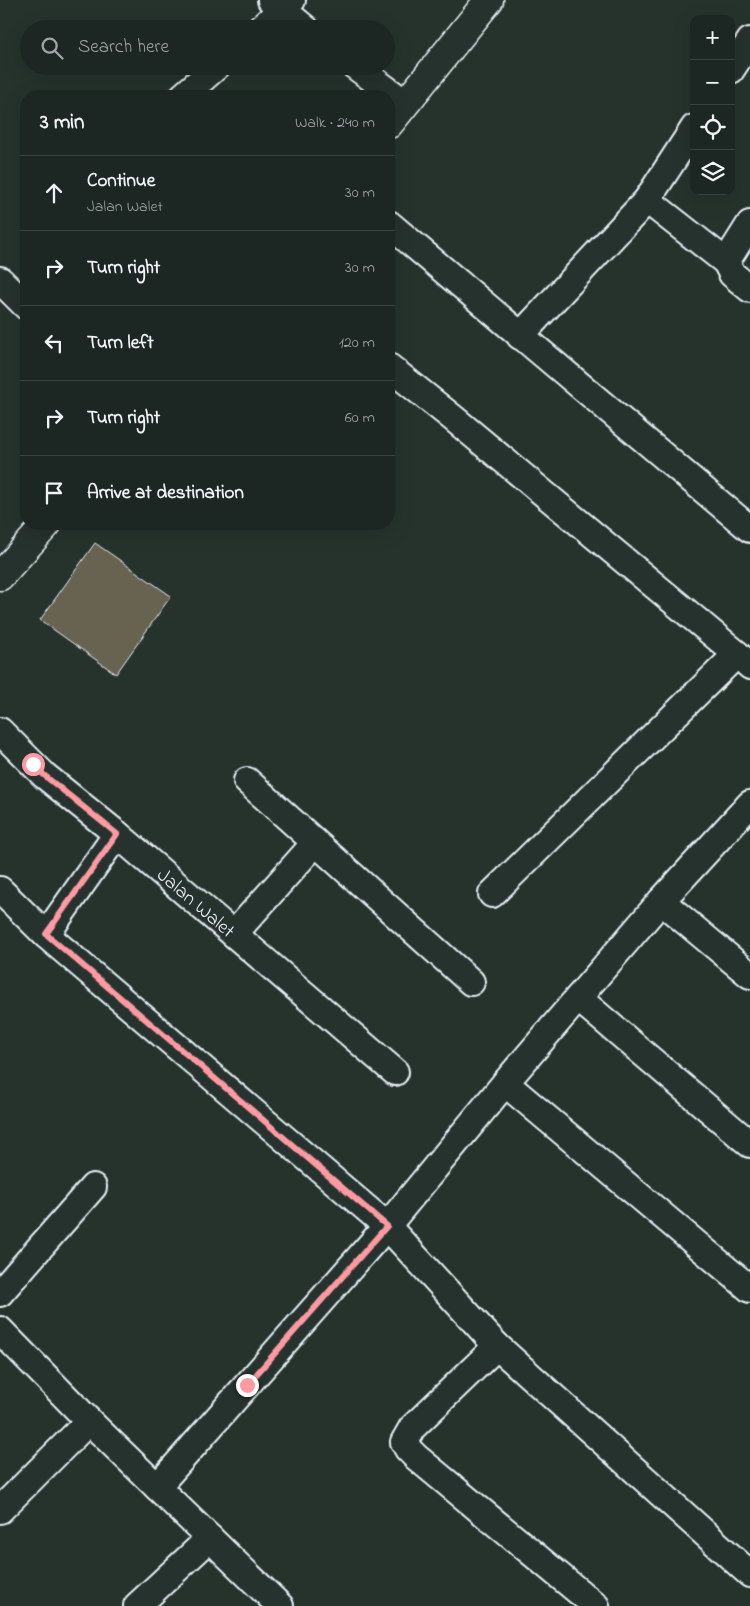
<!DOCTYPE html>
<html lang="en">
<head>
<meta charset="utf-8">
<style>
	body { margin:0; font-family:"Indie Flower",sans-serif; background:#252e2a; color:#f1f3f6 }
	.controls { position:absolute; right:15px; top:15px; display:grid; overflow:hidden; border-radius:10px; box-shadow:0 5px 20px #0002 }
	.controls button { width:45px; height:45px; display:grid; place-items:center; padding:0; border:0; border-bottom:1px solid #3a4340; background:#1c2622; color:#f1f3f6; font:25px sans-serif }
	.stop { position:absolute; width:15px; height:15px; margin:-11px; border:4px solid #ff9aa2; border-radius:50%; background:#fff }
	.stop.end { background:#ff9aa2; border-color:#fff; box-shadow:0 1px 5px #0008 }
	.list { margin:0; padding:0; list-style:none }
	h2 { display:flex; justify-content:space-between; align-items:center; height:65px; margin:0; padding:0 20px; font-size:21px }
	h2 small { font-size:16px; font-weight:400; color:#a0a5a5 }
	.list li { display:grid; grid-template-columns:32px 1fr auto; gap:15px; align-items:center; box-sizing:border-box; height:75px; padding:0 20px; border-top:1px solid #3a4340 }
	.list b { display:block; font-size:19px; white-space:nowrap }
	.list p { margin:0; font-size:16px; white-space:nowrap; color:#a0a5a5 }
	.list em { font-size:16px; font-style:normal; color:#a0a5a5 }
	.icon { flex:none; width:28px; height:28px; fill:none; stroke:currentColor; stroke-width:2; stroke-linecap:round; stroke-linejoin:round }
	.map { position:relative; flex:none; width:750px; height:1606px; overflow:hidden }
	.search { position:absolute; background:#1c2622; box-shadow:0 5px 20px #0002; left:20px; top:20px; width:375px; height:55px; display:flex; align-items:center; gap:12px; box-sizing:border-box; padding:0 18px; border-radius:28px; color:#a0a5a5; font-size:19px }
	.panel { position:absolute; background:#1c2622; box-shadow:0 5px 20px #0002; left:20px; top:90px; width:375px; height:440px; border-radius:20px }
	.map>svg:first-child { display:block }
</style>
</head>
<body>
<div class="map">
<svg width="750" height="1606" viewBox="0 0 750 1606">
	<rect width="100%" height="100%" fill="#26332d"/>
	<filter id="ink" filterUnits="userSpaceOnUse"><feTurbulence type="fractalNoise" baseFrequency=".02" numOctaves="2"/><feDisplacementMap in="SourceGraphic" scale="10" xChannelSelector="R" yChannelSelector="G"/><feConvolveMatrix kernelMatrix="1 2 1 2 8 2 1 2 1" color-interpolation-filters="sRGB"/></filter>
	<g filter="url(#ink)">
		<path fill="#686351" stroke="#e8f1f8" d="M95,543L171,596L116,674L40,620Z"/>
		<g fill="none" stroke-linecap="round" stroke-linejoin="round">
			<g stroke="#e8f1f8" stroke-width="30">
				<g id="street">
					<path d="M271,0L306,29"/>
					<path d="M260,29L292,0"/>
					<path d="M355,66L405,103"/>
					<path d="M731,70L750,41"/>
					<path d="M183,96L217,66"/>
					<path d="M647,200L726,262"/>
					<path d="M389,224L750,529"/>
					<path d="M750,224L726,262L732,274L750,289"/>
					<path d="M0,280L26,306"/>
					<path d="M520,336L647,200L694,128"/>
					<path d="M389,367L453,418L737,654L750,666"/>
					<path id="s1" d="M0,731L45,776L117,834L395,1072"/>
					<path d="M247,781L471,982"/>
					<path d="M0,890L46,935L117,834"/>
					<path d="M492,894L737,654"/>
					<path d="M661,901L750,975"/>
					<path d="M234,934L315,843"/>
					<path d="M46,935L387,1226L497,1346L750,1574"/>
					<path d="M578,998L750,1144"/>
					<path d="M505,1083L750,1289"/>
					<path d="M0,1293L93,1187"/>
					<path d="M0,1330L89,1421L280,1606"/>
					<path d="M497,1346L412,1428L404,1442L408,1449L416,1457L596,1606"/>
					<path d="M157,1487L387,1226L505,1083L661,901L750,804"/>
					<path d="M0,1510L89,1421"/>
					<path d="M137,1606L210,1538"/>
				</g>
			</g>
			<g stroke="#e8f1f8" stroke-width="31">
				<path id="secondary" d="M389,124L489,0
					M0,576L47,524"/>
			</g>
			<use href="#street" stroke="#26332d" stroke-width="26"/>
			<use href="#secondary" stroke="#26332d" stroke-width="28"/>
		</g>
	</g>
	<g fill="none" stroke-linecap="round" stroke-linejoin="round" filter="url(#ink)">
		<path stroke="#ff9aa2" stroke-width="6" d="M33,764L45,776L117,834L46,934L387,1226L247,1385"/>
	</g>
	<g text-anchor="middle" stroke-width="5" stroke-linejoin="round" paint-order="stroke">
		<g font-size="20" fill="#e8f1f8" stroke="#26332d">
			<text dy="7" stroke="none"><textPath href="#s1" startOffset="261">Jalan Walet</textPath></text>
		</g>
	</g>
</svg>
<div class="controls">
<button>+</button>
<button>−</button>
<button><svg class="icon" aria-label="locate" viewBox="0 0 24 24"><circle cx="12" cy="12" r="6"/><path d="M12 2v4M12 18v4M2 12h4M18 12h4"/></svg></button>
<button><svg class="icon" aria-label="layers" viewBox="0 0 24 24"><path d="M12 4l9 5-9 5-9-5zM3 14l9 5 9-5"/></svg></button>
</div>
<div class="stop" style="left:33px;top:764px"></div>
<div class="stop end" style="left:247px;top:1385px"></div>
<div class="search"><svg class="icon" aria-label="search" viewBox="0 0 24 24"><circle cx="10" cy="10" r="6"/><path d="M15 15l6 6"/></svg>Search here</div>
<section class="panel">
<h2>3 min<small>Walk · 240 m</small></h2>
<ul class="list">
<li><svg class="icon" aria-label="ahead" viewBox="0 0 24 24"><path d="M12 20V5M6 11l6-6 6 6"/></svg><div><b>Continue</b><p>Jalan Walet</p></div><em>30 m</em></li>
<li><svg class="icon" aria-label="right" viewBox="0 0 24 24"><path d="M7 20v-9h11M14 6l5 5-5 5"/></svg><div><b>Turn right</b></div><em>30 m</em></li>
<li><svg class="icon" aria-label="left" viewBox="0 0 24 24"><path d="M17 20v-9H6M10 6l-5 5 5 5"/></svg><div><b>Turn left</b></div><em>120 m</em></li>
<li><svg class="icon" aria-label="right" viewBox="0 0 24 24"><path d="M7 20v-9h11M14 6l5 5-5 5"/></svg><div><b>Turn right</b></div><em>60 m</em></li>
<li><svg class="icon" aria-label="arrive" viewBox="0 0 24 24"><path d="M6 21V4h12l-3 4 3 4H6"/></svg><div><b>Arrive at destination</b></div></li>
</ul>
</section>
</div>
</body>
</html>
